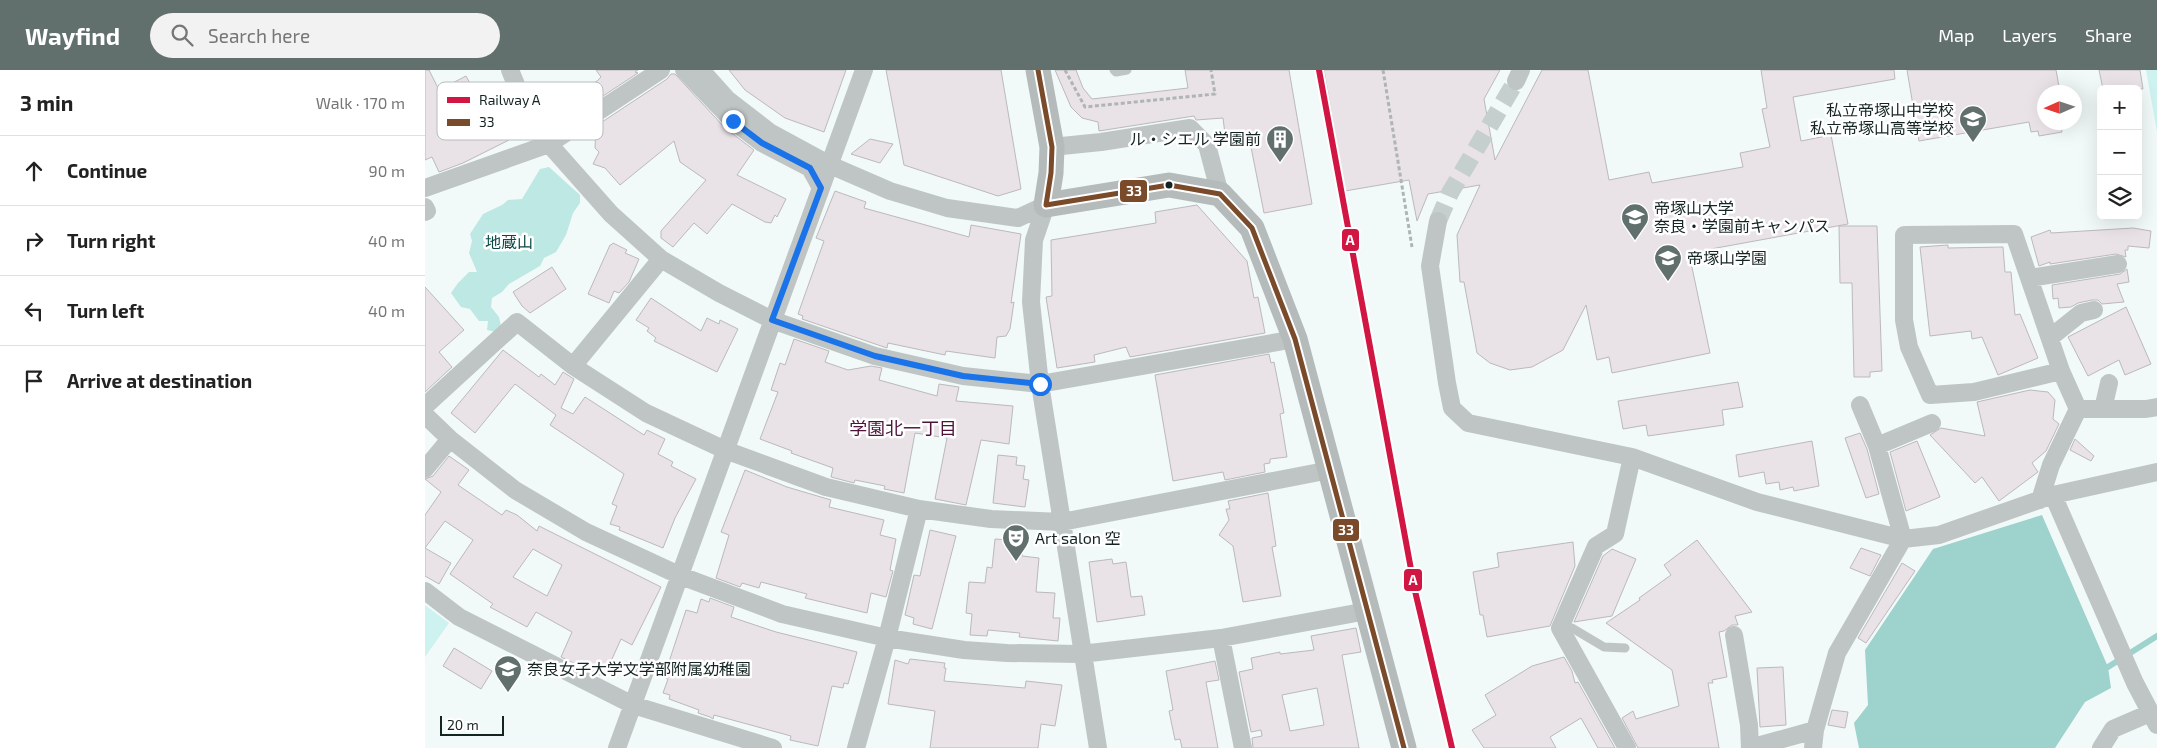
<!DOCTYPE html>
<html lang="en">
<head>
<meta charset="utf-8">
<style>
	body { margin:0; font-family:"Exo 2","Noto Sans JP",sans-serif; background:#f2f2f2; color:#222 }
	.controls { position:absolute; right:15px; top:15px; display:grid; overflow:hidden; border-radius:8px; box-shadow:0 5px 20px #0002 }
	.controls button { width:45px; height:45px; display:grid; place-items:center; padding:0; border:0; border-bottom:1px solid #e0e0e0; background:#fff; color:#222; font:25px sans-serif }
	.compass { position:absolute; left:1612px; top:15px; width:45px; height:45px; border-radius:50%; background:#fff; box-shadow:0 5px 20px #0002; rotate:267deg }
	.scale { position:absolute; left:15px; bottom:12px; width:64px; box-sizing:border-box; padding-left:5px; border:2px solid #142422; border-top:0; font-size:14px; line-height:18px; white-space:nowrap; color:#142422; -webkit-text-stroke:4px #fff; paint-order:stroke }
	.stop { position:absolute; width:15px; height:15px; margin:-11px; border:4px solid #1a73e8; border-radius:50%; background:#fff }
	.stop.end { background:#1a73e8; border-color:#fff; box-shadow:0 1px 5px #0008 }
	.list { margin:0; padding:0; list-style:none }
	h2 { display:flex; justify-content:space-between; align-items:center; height:65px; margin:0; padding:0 20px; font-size:21px }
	h2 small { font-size:16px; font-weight:400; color:#767676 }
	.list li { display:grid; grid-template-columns:32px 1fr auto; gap:15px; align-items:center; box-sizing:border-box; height:70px; padding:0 20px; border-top:1px solid #e0e0e0 }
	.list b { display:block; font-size:19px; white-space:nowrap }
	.list em { font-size:16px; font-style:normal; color:#767676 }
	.icon { flex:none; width:28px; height:28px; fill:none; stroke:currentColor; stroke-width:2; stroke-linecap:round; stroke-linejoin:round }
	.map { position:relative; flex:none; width:1732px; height:678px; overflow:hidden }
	header { display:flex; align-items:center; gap:30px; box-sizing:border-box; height:70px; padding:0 25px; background:#616f6d; color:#fff }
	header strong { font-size:24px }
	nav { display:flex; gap:28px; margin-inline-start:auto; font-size:18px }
	.search { width:350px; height:45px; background:#f2f2f2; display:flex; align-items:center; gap:12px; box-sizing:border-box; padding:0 18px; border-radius:28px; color:#767676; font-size:19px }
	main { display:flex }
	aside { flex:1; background:#fff }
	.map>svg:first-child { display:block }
</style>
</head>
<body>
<header>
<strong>Wayfind</strong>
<div class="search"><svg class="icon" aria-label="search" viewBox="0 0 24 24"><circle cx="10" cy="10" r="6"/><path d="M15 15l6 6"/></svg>Search here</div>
<nav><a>Map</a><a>Layers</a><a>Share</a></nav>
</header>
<main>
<aside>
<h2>3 min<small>Walk · 170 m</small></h2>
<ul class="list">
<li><svg class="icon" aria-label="ahead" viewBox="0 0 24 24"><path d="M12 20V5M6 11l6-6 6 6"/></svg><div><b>Continue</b></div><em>90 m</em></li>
<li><svg class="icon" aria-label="right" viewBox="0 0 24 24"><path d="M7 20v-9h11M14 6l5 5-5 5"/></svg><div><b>Turn right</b></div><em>40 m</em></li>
<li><svg class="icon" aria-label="left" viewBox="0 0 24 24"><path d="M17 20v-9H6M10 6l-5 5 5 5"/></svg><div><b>Turn left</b></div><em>40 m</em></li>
<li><svg class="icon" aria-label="arrive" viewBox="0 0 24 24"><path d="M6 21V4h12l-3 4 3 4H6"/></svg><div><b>Arrive at destination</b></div></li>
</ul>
</aside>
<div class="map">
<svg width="1732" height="678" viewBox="0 0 1732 678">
	<rect width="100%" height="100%" fill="#f1faf9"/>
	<path fill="#cdf2ef" d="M1721,0H1732V62Z
		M0,535L24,553L0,587Z"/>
	<path fill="#bde8e4" d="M124,97L155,125V133L148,143L141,165L131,182L119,188L115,196L84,214L77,222L67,228L66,237L74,247L76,256L71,262L62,260L63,251H54L45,239L36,237L26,223L33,213L44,202H52L44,183L47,171L45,164L58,144L77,135L83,130L97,129L115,99Z"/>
	<path fill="#9ed2cd" d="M1617,445L1683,597L1686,618L1660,632L1630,678H1434L1429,653L1443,635L1440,580L1508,479Z"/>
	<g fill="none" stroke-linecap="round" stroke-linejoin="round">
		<path stroke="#9ed2cd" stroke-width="6" d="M1683,597L1732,566"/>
	</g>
	<path fill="#e9e2e7" stroke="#bbb9bc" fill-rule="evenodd" d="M0,0H4L14,20L41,6L59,38L66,34L84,70L38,93L14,102L7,87L0,90Z
		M171,0H213L210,2L213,3L140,51L131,38L172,11L176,7Z
		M304,0H421L399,62L360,48L320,20Z
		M461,0H576L596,119L573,126L479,95Z
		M630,0H651L658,18L667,29L763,18L760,0H864L887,134L839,143L825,72H801L798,48L771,50L769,46L674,61L673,52L657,48L646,37Z
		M899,0H1075L1059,29L1070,90L1117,0H1163L1184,110L1224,102L1227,113L1318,97L1315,83L1345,77L1337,39L1342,38L1336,0H1469L1470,9L1368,27L1376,71L1406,65L1423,154L1264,183L1285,283L1187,303L1184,287L1172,290L1161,235L1138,280L1107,297L1085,300L1065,293L1052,283L1039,212H1035L1032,165L1055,115L1003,124L992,151L984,110L920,121Z
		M1482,0H1631L1635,22H1620V52H1636L1637,62L1614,66L1613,61L1606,62L1604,52L1494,71Z
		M1674,0H1715L1718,19H1678Z
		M246,4H250L300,58L329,80L312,105L361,129L352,147L350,145L346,153L340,152L307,134L282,164L269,153L248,177L236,168V161L281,110L255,92L249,71L195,115L180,98L168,94L174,82L170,78L171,56L242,9Z
		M445,69L468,74L455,93L426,84Z
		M410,121L441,132L439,138L544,167L546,155L596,164L586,233L589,232L585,259L581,266L572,267L570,288L521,281L520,285L463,273L462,278L377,249L378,246L373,244L399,171L391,168Z
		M772,135L822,191L829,228L833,227L840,263L705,287L701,277L669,285L670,292L632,298L621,227L627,226L626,170L731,153L730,142Z
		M1414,156H1452L1457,301L1445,302V307H1429L1427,213H1415Z
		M1708,158L1726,161L1724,178L1703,176V180H1700L1701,187L1691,184L1625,194V192L1614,196L1606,167L1625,160L1626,163Z
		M188,173L202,180L200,183L214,189L204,212L194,223L189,221L184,233L163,224L185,175H186Z
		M1523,175V178L1578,177L1580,202H1586L1590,245L1595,244L1613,288L1573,305L1557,267L1547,269L1546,261L1505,266L1495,177Z
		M127,197L141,219L105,243L97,236L88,222Z
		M1702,199L1704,212L1692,214L1699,232L1677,234L1673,230H1667L1653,233L1646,237L1634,238L1633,228L1628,229L1627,215L1695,204Z
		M0,217L39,260L14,282L27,297L0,322Z
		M226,228L276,261L282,248L294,254L295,250L313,259L292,302L229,271L231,268L222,261L224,258L211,250Z
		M1701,237L1726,294L1700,305L1694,290L1663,306L1643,267Z
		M369,269L404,281L400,292L423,300L446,296L457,298L454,310L512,326L514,314L534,317L531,331L588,336L584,374L556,370L541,435L510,429L522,368L490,363L479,423L459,419L460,416L430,410L429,413L406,407L408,398L366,383L367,381L335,369L353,322L346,320L355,293L360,295Z
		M78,280L114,307L116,304L130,315L138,302L149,309L136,338L148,344L160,327L219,365L222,360L240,369L233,384L248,392L246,396L271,409L250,448L238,478L194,460L195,457L185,454L192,436L187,434L199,404L125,355L131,345L90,314L50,363L26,343Z
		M844,284L846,293L849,292L859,343L855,344L862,387L845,389V393L839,394L840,402L800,410L798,402L748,411L730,305Z
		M1313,312L1318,337L1297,340L1299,355L1223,366L1221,355L1198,359L1193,331Z
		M1605,320L1623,322L1630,330L1628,349L1634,354L1621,381L1607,393L1613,402L1574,431L1557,407L1550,413L1505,365L1516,358L1560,366L1552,332Z
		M1435,363L1442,379L1454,424L1441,428L1420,368Z
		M1650,369L1669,386L1666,391L1645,380Z
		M1387,371L1394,416L1369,421L1368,417L1355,420L1354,412L1341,414L1339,402L1314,407L1311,385Z
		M1492,371L1515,427L1481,441L1465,382Z
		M573,385L592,387L591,395L600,396L598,409L604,410L600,437L568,433Z
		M24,386L44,400L33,415L77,445L81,440L92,445L112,461L114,456L236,517L207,575L196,569L179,607L136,587L147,562L111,542L102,557L65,537L68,534L25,504L48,470L20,451L0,478V445L16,422L0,409L8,406ZM108,479L137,495L122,526L88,507Z
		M320,400L362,417L406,430L404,437L459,450L455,465L471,469L465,500L468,501L461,527L446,523L442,543L380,528L382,524L336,512L334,518L317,513L315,517L291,508L304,465L296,462Z
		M843,423L851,476L847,477L856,526L818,532L808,476L794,465L804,450L801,439H805L803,431Z
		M505,460L531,466L507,559L488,554L489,548L480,545L489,505L495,506Z
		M570,469L598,471L597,486L614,488L611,522L630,523L628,548H635L633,571L594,567L595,563L563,560L562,566L545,565L547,544L541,543L544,512L560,513L562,497L567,498Z
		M1272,470L1327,542L1310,546L1313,555H1307L1299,561L1294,562L1302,607L1287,610L1288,613H1283L1294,678H1213L1197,648L1208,641L1211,649L1254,636L1247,600L1181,553L1215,530L1214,528L1246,505L1239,495Z
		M1148,472L1150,496L1125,556L1062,567L1058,545H1055L1048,502L1074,497L1072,483Z
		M0,478L26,493L14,514L0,506Z
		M1436,478L1456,485L1445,506L1425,498Z
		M1187,479L1211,489L1187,546L1149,552L1178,486Z
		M687,489L688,494L701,492L706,527L717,526L720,545L672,552L664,492Z
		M1477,493L1490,501L1441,573L1433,568Z
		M285,528L309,537L306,547L351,562L432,582L423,614L419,613L418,618L407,616L393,676L365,670L366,666L289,645L288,649L285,647L273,643L274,640L244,629L245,625L238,623L243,609L239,607L261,540L272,543L276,529L284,532Z
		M931,558L936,582L917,585L934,678H828L827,668L837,666L836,660L826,662L814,602L828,599L826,588L855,582V584L889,580L886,566ZM892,618L899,655L865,661L857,625Z
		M29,578L67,601L56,619L18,596Z
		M1139,587L1147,601L1150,613L1153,612L1190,678H1173L1156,648L1125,667L1131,678H1059L1047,660L1071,645L1060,625L1107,596Z
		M485,589L520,593L519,598H521L519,611L600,618L601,611L637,615L630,656L616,654L613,678H505L510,641L463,634L470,590L483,594Z
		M790,591L794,610L781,612L793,678H757L755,669L750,670L744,641L748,640L741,601Z
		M1358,597L1361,655L1335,657L1332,598Z
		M1407,640L1423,642L1420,658L1403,655Z"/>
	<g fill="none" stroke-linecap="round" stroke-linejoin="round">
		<path stroke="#c5cfce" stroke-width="18" stroke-dasharray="18 9" stroke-linecap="butt" d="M1013,151L1025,123L1091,11"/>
		<path stroke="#afb5b4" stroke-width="3" stroke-dasharray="4 2.5" stroke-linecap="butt" d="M640,0L660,37L790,24L786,0
			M958,0L987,177"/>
		<path stroke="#bfc5c4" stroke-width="9" d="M689,0L691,2L702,0
			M1135,558H1147L1179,577L1200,578"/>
		<path stroke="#bfc5c4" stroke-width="18" d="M85,0L92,17L124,74L186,144L236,189L294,223L347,250L450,286L538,306L615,314L870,269
			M259,0L308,51L337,73L385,98L396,118
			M276,0L302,29L346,63L405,95L465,121L522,138L593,148L621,135
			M1091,11L1096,0
			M627,77L676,72L765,58L782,75L795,124
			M0,118L124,74L236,0
			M621,135L609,170L606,232L615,314L673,678
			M0,137L2,141L0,142
			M1013,151L1005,196L1022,313L1027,338L1043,353L1207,387L1332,432L1478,469L1514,465L1628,425L1732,402
			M1604,208L1693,194
			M1626,267L1656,243L1669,240
			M148,296L236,189
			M0,336L92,252L148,296L221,343L300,380L401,417L494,439L566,449L637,452L905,400
			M1653,339H1721L1732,337
			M1678,339L1684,313
			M0,345L25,369L90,420L161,462L256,506L357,544L462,568L539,580L582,583L656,584L796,568L942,541
			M1452,376L1507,353
			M0,399L25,369
			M1628,425L1710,613L1732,655
			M1615,430L1626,395L1653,339L1636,301L1589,164L1479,165V250L1484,277L1505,325L1549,322L1636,301
			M0,521L34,547L208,635L348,678
			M1309,565L1324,655L1325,678L1390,660
			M796,568L818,678
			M192,678L439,0
			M431,678L462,568L494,439
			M1202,678L1135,558L1171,476L1190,464L1207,387
			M1388,678L1390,660L1412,583L1478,469L1452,376L1435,335
			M1676,678L1688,659L1725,643"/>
		<path stroke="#b4bbba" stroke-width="25" d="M613,0L627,77L626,103L621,135L744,115L795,124L827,158L870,269L979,678"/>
		<g stroke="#fff" stroke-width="9">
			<path id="bus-1" d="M613,0L627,77L626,103L621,135L744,115L795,124L827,158L870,269L979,678"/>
		</g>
		<use href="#bus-1" stroke="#7a4b2a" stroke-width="5"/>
		<g stroke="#fff" stroke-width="10">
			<path id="rail-1" d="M894,0L990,521L1027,678"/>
		</g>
		<use href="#rail-1" stroke="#d21644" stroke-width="6"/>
	</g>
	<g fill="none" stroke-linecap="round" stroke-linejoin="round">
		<path stroke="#1a73e8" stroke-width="6" d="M308,51L337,73L385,98L396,118L347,250L450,286L538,306L615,314"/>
	</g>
	<defs>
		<g id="school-pin" transform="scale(1.4375)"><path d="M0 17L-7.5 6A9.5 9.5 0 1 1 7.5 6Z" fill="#616f6d" stroke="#fff"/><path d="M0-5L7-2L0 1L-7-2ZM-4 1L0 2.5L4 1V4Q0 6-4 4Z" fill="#fff"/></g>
		<g id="building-pin" transform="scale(1.4375)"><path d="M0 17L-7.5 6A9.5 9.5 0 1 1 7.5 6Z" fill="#616f6d" stroke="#fff"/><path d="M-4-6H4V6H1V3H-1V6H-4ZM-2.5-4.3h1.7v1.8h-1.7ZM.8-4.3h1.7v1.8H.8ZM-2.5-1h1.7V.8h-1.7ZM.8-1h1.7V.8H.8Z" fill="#fff"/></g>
		<g id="university-pin" transform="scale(1.4375)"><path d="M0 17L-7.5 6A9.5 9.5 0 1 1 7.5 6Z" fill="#616f6d" stroke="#fff"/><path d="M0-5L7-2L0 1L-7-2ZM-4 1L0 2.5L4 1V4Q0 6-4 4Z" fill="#fff"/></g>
		<g id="theatre-pin" transform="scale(1.4375)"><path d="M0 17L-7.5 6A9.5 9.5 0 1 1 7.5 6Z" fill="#616f6d" stroke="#fff"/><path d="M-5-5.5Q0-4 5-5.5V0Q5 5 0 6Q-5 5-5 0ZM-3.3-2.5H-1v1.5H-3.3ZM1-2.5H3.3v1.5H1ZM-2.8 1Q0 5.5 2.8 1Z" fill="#fff"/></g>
	</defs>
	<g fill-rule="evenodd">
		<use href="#school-pin" x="1548" y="49"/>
		<use href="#building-pin" x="855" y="69"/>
		<use href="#university-pin" x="1210" y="147"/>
		<use href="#school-pin" x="1243" y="188"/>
		<use href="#theatre-pin" x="591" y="468"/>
		<use href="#school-pin" x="83" y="599"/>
	</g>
	<circle fill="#142422" stroke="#fff" stroke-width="2" cx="744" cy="115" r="4.5"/>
	<g text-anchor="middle" stroke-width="5" stroke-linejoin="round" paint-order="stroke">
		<g font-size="16" fill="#142422" stroke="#fff" text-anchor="start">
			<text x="1529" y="46" text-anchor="end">私立帝塚山中学校<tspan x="1529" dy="18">私立帝塚山高等学校</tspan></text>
			<text x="836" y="75" text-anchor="end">ル・シエル 学園前</text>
			<text x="1229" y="144">帝塚山大学<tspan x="1229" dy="18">奈良・学園前キャンパス</tspan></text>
			<text x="1262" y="194">帝塚山学園</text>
			<text x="610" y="474">Art salon 空</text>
			<text x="102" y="605">奈良女子大学文学部附属幼稚園</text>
		</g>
		<g font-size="16" fill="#0a4a46" stroke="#fff">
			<text x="84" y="178">地蔵山</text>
		</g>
		<g font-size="18" fill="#4f1339" stroke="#fff">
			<text x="478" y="365">学園北一丁目</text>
		</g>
	</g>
	<rect x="12" y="12" width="166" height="58" rx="8" fill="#fff" stroke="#b8bdbd" stroke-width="1"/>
	<rect x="22" y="27" width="23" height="6" fill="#d21644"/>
	<rect x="22" y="49" width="23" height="7" fill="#7a4b2a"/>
	<g font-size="14" fill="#142422">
		<text x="54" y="35">Railway A</text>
		<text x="54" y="57">33</text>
	</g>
	<g stroke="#fff" stroke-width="2">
		<rect x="694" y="109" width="29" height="24" rx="5" fill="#7a4b2a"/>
		<rect x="916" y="158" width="19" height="24" rx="5" fill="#d21644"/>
		<rect x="907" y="448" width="28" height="24" rx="5" fill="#7a4b2a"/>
		<rect x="978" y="498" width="20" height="24" rx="5" fill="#d21644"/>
	</g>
	<g font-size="14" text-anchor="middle" font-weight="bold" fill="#fff">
		<text x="709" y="126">33</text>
		<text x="925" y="175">A</text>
		<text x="921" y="465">33</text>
		<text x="988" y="515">A</text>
	</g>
</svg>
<div class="controls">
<button>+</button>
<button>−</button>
<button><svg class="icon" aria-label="layers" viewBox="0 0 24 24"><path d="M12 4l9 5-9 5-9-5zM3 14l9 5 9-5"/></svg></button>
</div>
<svg class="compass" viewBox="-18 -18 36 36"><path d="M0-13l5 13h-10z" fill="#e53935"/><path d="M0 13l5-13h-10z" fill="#767676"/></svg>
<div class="scale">20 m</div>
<div class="stop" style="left:615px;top:314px"></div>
<div class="stop end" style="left:308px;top:51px"></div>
</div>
</main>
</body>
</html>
